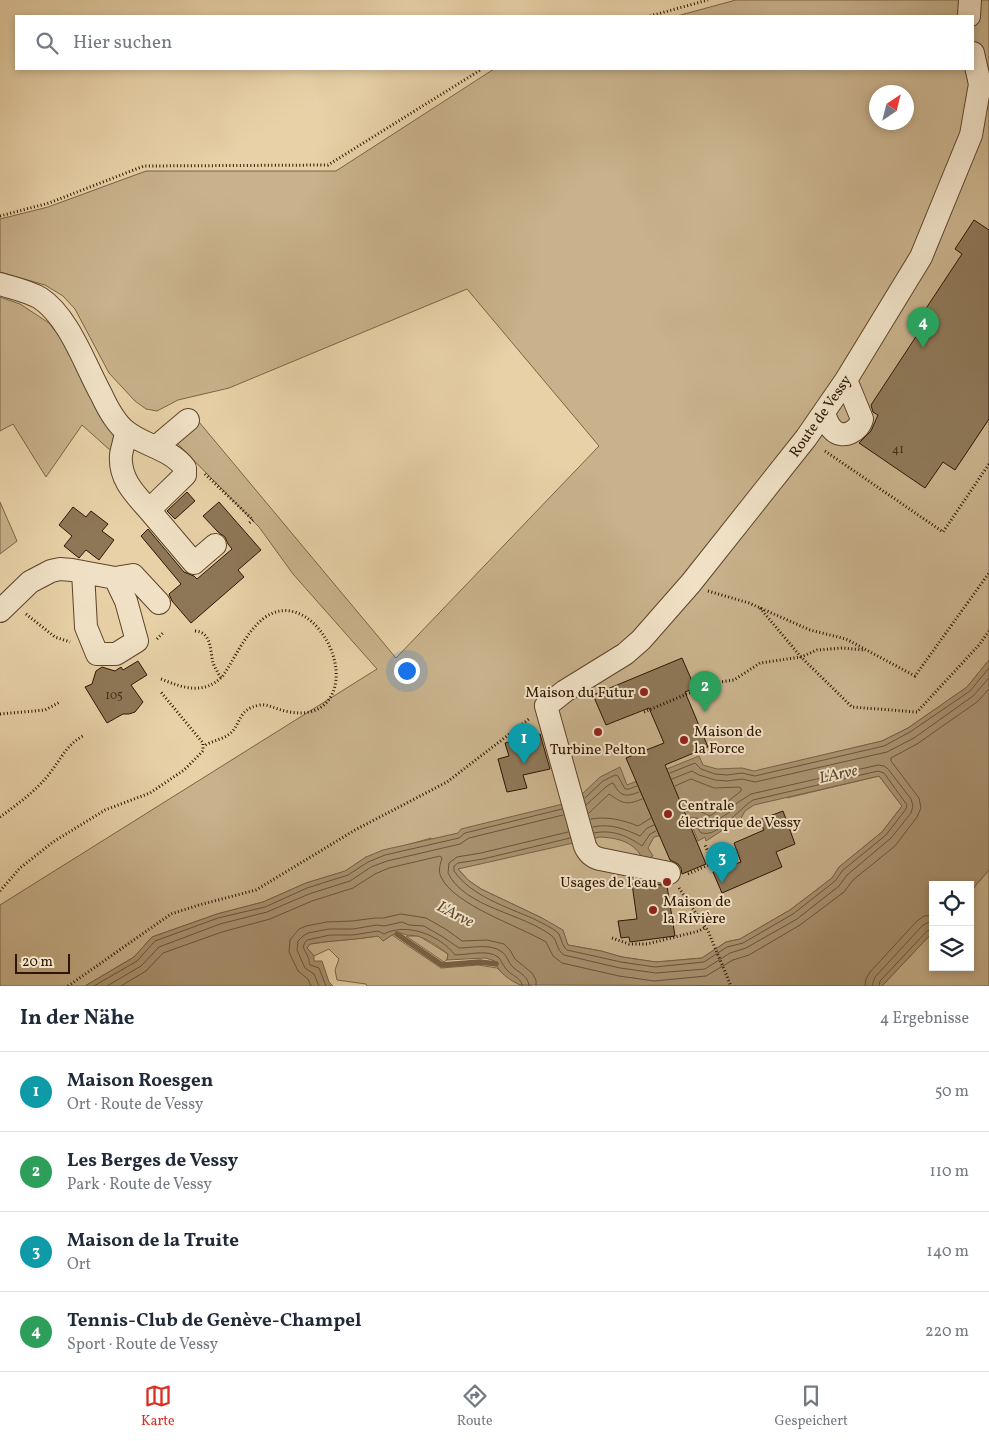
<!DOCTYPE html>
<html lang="de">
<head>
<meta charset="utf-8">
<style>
	body { margin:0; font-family:Vollkorn,serif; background:#f6f6f7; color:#1f2937 }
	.controls { position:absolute; right:15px; bottom:15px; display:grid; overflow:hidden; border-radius:0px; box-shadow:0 2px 8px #0003 }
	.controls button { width:45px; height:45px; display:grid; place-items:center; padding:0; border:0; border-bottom:1px solid #e0e1e3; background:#fff; color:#1f2937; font:25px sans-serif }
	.compass { position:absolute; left:869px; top:85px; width:45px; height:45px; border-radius:50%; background:#fff; box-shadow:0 2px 8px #0003; rotate:35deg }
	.scale { position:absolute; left:15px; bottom:12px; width:55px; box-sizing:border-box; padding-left:5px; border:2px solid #2d1601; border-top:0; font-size:14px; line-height:18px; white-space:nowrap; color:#2d1601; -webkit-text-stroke:4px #f0e1c6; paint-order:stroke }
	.you { position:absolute; left:406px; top:670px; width:18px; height:18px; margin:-12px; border:4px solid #fff; border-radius:50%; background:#1a73e8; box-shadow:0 0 0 8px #1a73e833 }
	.badge { display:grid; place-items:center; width:32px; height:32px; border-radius:50%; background:#d93025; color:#fff; font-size:16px; font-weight:700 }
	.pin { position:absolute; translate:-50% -41px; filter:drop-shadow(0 1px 2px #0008) }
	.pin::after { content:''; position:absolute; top:26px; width:18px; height:15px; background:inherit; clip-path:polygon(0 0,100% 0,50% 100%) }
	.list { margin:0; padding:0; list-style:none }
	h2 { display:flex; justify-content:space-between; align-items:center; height:65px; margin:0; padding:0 20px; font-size:21px }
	h2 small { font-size:16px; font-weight:400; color:#747a83 }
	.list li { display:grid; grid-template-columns:32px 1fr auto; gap:15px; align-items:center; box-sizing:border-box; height:80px; padding:0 20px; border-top:1px solid #e0e1e3 }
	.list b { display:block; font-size:19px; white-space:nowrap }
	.list p { margin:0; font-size:16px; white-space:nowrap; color:#747a83 }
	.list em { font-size:16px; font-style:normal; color:#747a83 }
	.icon { flex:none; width:28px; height:28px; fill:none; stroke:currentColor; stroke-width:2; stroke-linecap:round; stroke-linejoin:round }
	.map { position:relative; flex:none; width:989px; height:986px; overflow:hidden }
	.search { position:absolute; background:#fff; box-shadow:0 2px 8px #0003; left:15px; right:15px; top:15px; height:55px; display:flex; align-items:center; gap:12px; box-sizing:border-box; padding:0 18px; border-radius:0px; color:#747a83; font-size:19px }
	.sheet { height:385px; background:#fff }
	nav { display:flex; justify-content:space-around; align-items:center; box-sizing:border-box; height:70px; border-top:1px solid #e0e1e3; background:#fff; font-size:14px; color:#747a83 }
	nav a { display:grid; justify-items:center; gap:2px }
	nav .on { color:#d93025 }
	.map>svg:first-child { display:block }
</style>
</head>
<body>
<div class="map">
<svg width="989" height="986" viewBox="0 0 989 986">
	<rect width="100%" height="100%" fill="#e8d1a7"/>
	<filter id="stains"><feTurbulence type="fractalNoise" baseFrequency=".004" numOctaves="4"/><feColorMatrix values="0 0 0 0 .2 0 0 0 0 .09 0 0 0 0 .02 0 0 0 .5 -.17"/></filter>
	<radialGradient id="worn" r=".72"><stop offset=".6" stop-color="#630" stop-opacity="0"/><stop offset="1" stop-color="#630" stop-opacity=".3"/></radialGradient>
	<path fill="#c8b18b" stroke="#7a6446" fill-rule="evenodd" d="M736,0H989V660L967,687L908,728L882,741L778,766L787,798L879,776L902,806L882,832L839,867L832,878L790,910L740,939L726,942L702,958L656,962L622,957L601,951L568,945L542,918L481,889L468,880L431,838L366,857L346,871L306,883L263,902L217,914L152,937L134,957L85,986H0V905L377,669L293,574L259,527L174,440L199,422L396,658L599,446L467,289L229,388L178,400L157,411L146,409L135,401L109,373L75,309L63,296L45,285L0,272V219L48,207L146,171H336L494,69H973V16H677ZM876,92H906V122H876Z
		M0,297L20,304L49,323L63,341L115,429L111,451L82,425L46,477L13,424L0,431Z
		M0,502L17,541L0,554Z
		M989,870V986H882L933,932V967H970V892Z
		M392,935L441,968L478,965L497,968L513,981L520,985L531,984V986H367L366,984L337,980L335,970L339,959L329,949L314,956L307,948L310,944C333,940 355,940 378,936L383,941Z
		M406,936H419L448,954L447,960L444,962Z"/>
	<path fill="#a8916f" stroke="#776043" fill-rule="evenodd" d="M989,660V870L970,892V885H933V932L882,986L520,985C510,980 498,973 495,961L485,958L447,960L448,954C440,948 430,940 420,937C414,934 408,937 401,933L392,935L383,941L378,936C355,940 333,940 310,944L307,948L314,956V961H322L329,982L333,986H85L134,957L152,937L217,914L263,902L306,883L345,871L366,857L383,850L458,833L461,829L567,803L579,797L600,777L620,767L627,785L699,756L703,765L717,769L742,768L754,771L882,741L908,728L967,687ZM879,776L902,806L882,832L839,867L832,878L790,910L740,939L726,942L702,958L656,962L622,957L601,951L568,945L563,930L542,918L481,889L468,880L458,869L600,837C619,838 635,842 644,861L653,856L648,848L654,837L693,828L698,841L705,837L706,841L735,822H739L745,811L754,805Z"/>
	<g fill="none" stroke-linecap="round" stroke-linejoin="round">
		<path stroke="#6a5438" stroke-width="1" d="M670,773L695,763L701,769L715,774L727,775L742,773L755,776L884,746L910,732L970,691L989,668
			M672,779L692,771L699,775L715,780L727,781L742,779L755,782L887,752L914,738L973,696L989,678
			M675,786L691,779L714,788L739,787L741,788V791L732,798L725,806L710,816L697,810L685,811
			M585,798L603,781L615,775L618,776L625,789H629L637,786
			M586,805L607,786L612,783L614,784C620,797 627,797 639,792
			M589,813L609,794C623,803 625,806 642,799
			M591,819C607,816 623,820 638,826L651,818
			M593,827C610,823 625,829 640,836L647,828L654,825
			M568,832L481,853L457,857L449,863L448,873C465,908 523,913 552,936C558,941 556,950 564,955L620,968L656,973L705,969L730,953L746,948L797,919L839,886L847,875L891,838L911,813L913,806L911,799L888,769L884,766L878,765L751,794L737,803L730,812L708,826H705L698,818H688
			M594,833C612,829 628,836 642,846L650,834L656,831
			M570,838L483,859L458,863L454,866V871C471,896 507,907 534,919C541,923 552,927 558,933C562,938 561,945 567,950L621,962L655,967L704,962L727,947L743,943L793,914L835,881L843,870L886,835L906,809L907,805L884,773L878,771L753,800C742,807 720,832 709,833C706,834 703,833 701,833L696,825L691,824
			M94,986L137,961L155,941L218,918L265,907L307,888L348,875L368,862L385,855L459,838L465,833L562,809
			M107,986L141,966L159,947L220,924L267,912L309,894L350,881L371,867L387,861L460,844L469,838L563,815
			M121,986L146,971L163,953L222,932L270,919L312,901L353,888L375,874L389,868L440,856L442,858C440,865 438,871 441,877C454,905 519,926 546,942L553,956L562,963L619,976L654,981L706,976L733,960L749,955L800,925L844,892L853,880L895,846L917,817L921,808L919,798L891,761V758L917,744L977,702L989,689
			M311,986L308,979L298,971L289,952L290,940L299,929L306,926L327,922L352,921L375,918H383L401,914L426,918L447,930L462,941L487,940L504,944L510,950L515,959L532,973L536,980V986
			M319,986L314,974L305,968L297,950L298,941L303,936L308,933L329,929H353L377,925L384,926L402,922L409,925L424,926L443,937L459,948C472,948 491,943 502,952C508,956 507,962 514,968C521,974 528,976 529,986
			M326,986L319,968L310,965C309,962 309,959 308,957C305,949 300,948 307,940L330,935H353L378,931L384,934C406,922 440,935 455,955C467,955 488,949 498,957C501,959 503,967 509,972C515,977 522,979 522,986
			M865,986L866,979L870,972L917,921L924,916L933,915
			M872,986L875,977L922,926L927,923L933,922
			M879,986L880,981L927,931L933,929"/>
		<path stroke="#776043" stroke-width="5.5" d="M397,934L442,965L480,962L496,964"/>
	</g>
	<path fill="#8e7757" stroke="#2d1601" d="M974,220L989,230V419L955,470L943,462L925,488L859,443L871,431L878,415L873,412L871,405L919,332L913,328L962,254L955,249Z
		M187,492L195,501L175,519L167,511Z
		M219,502L261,550L238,570L244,577L191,623L172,601L169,594L181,584L141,536L148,529L184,572L194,576L197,579L232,549L228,544L225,537L218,532L203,516Z
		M73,507L86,517L91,511L108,524L102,531L114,540L99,560L86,550L79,558L64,546L72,536L59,525Z
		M682,658L695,688L685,692L708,747L665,765L706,864L682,874L681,868L678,864L670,860L626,758L664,743L649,708L606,725L593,695Z
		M138,661L147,675L131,685L143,702L135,712L129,714H123L107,723L85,687L92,684L96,671L102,667L115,671L121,667L123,670Z
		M540,734L550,769L523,775L527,788L507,792L498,759L509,756L505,743Z
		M783,811L795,844L776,852L782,867L722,893L713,872L741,862L734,843L764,830L759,820Z
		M646,882L667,886L675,936L630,942L629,937L621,938L618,921L637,919L632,884Z"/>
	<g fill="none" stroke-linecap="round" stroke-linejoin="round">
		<g stroke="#5c452a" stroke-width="24">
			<path id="minor" d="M969,16L970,0
				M0,284C13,288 28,291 40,298C69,317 85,365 101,394C107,407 116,424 127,432C145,446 171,449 185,468V475L183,477L149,510C135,494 119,479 121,455C122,448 125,440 126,432
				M824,412C826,419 827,425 833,430C843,440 859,431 862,419L846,380
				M156,447L188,420
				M149,510L194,563L215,545
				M83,572L86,627L97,654H116L137,641L126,601L115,578
				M0,611L30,582L51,571L60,569L72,570L115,578L133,575L159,603
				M669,873L600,859C592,857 588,853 585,846L546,706L565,691L625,654L641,640L691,583L806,438L846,380L921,257L971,135L980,84L973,53"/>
		</g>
		<path stroke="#2d1601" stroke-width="3" stroke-dasharray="1 2.5" stroke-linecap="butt" d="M650,16L708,0
			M0,216L49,203L144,166L328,165L482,69
			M825,451L943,532L989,464
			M205,474L253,520L249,523
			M708,591L749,603L810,630L846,639L915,676L989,573
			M760,608L801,657L852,707L917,712L979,645L989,631
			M26,614L55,637L70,642
			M195,631C212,632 210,651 213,663C215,668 218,673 221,678
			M157,639L163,633
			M161,679C183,688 203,695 222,677C236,657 245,633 264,618C309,585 359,671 325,704C312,716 293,714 278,709C272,707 266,704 260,705C236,709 242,726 228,735C221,740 211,741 204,746
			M644,712L713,683L734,680L760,663L801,657L817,650L842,648L864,650
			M0,714L45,710L60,702
			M0,817C15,806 32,794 45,779C58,765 65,745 83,736
			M688,874L713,863L705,845
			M679,888L708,931L731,986
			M0,891L20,868L53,842L105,810L150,793L184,770L203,751V743L160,691
			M612,938L629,944H647L699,931L706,927
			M68,986L171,914L199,905L256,890L355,830L447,782L529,719"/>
		<use href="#minor" stroke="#f0e1c6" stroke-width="22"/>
	</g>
	<g fill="#8f2418" stroke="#f0e1c6" stroke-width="2">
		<circle cx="644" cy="692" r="5"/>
		<circle cx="598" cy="732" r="5"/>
		<circle cx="684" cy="740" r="5"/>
		<circle cx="668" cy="814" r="5"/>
		<circle cx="667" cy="882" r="5"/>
		<circle cx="653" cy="910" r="5"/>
	</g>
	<g text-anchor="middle" stroke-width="4" stroke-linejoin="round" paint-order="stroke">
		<g font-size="12" fill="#452e16">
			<text x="898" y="453">41</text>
			<text x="114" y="699">105</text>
		</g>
		<g font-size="15" fill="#2d1601" stroke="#f0e1c6">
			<text transform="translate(820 416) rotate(-55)" y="5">Route de Vessy</text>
		</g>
		<g font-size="15" fill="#2d1601" stroke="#f0e1c6" text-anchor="start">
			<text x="634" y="697" text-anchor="end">Maison du Futur</text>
			<text x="694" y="736">Maison de<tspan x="694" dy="17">la Force</tspan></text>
			<text x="598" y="754" text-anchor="middle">Turbine Pelton</text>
			<text x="678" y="810">Centrale<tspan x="678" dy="17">électrique de Vessy</tspan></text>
			<text x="657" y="887" text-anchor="end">Usages de l'eau</text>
			<text x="663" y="906">Maison de<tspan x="663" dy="17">la Rivière</tspan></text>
		</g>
		<g font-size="16" font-style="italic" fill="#5e472d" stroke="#f0e1c6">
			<text transform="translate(838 773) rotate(-12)" y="6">L'Arve</text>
			<text transform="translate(456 913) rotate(27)" y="6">L'Arve</text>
		</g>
	</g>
	<rect width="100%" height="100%" filter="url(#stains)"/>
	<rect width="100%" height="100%" fill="url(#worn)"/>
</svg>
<div class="controls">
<button><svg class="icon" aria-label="locate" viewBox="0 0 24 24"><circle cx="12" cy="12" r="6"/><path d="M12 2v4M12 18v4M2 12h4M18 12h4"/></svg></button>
<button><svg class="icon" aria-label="layers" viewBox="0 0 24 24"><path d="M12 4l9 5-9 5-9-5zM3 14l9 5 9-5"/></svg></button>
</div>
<svg class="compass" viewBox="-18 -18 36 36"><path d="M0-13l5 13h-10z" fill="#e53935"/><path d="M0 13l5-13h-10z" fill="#747a83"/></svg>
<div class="scale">20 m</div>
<div class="you"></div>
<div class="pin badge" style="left:524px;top:764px;background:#0f9aa8">1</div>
<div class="pin badge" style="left:705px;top:712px;background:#2e9e5b">2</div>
<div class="pin badge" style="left:722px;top:883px;background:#0f9aa8">3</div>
<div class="pin badge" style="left:923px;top:348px;background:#2e9e5b">4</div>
<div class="search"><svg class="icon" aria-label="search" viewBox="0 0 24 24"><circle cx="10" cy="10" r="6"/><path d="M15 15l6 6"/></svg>Hier suchen</div>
</div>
<section class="sheet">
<h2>In der Nähe<small>4 Ergebnisse</small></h2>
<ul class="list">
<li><span class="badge" style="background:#0f9aa8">1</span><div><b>Maison Roesgen</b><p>Ort · Route de Vessy</p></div><em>50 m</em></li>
<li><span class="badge" style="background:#2e9e5b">2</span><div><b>Les Berges de Vessy</b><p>Park · Route de Vessy</p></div><em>110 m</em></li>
<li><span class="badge" style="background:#0f9aa8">3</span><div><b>Maison de la Truite</b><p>Ort</p></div><em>140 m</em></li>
<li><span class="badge" style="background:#2e9e5b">4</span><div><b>Tennis-Club de Genève-Champel</b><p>Sport · Route de Vessy</p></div><em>220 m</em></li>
</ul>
</section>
<nav>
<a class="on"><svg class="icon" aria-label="map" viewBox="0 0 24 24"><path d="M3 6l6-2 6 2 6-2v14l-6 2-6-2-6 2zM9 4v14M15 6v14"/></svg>Karte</a>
<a><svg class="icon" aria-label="directions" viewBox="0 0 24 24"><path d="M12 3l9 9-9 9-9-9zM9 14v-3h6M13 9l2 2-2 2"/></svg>Route</a>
<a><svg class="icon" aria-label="saved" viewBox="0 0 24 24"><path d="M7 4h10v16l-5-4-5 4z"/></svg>Gespeichert</a>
</nav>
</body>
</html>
